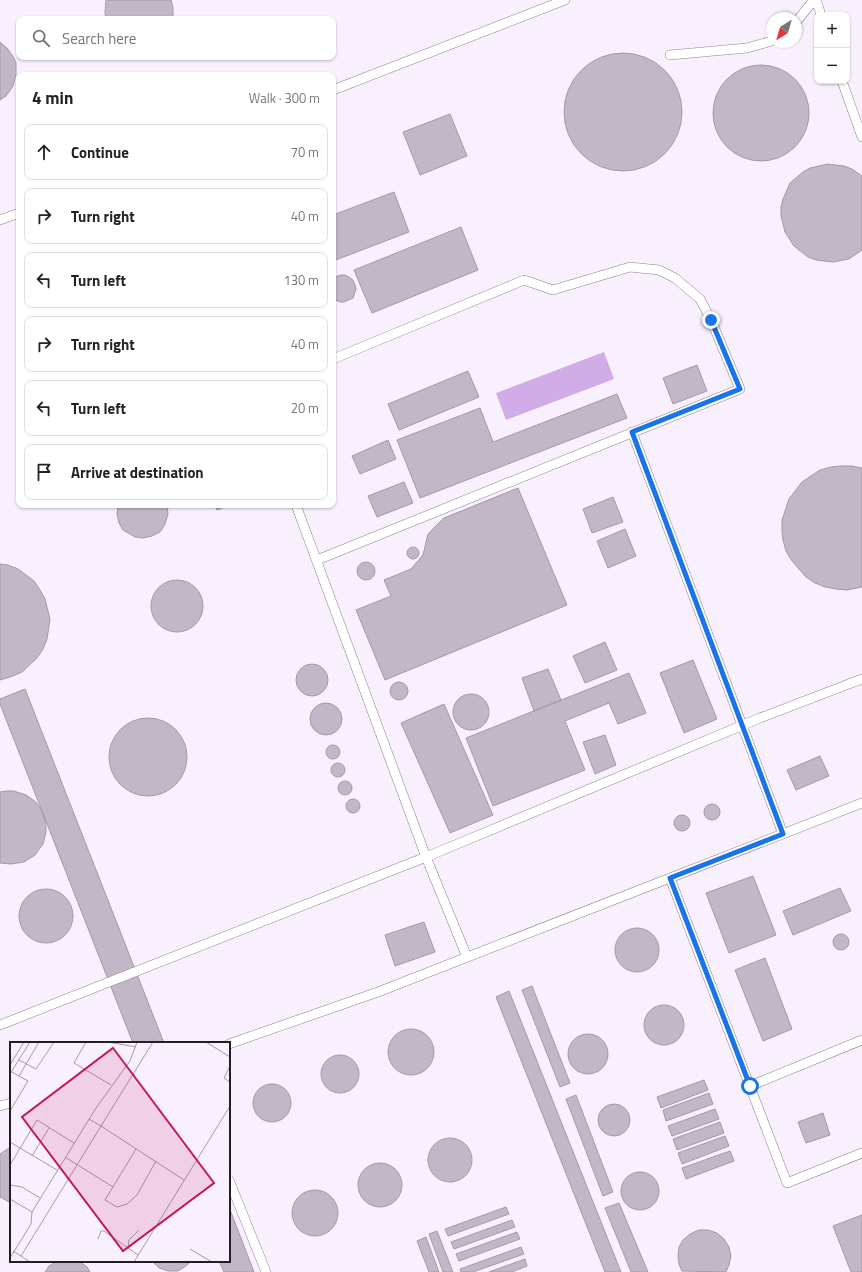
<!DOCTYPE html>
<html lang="en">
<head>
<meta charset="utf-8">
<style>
	body { margin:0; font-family:"Titillium Web",sans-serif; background:#f6f6f6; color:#222 }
	.controls { position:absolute; right:12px; top:12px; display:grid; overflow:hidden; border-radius:8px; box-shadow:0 1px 3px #0004 }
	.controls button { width:36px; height:36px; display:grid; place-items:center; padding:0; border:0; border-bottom:1px solid #e0e0e0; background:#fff; color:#222; font:20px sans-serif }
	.compass { position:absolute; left:766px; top:12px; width:36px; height:36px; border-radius:50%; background:#fff; box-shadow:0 1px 3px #0004; rotate:217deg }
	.stop { position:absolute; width:12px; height:12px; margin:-9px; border:3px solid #1a73e8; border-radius:50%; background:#fff }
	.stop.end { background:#1a73e8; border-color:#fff; box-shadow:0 1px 4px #0008 }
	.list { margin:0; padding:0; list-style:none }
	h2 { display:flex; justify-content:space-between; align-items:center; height:52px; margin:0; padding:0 16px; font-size:17px }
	h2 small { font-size:13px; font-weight:400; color:#767676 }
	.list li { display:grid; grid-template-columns:26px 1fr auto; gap:12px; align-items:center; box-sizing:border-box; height:56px; margin:0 8px 8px; padding:0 8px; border:1px solid #e0e0e0; border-radius:8px }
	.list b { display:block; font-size:15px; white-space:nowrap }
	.list em { font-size:13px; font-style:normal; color:#767676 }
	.icon { flex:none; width:22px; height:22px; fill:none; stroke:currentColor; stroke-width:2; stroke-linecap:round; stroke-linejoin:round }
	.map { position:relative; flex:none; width:862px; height:1272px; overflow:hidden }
	.search { position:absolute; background:#fff; box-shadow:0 1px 3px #0004; left:16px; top:16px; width:320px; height:44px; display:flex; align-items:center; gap:10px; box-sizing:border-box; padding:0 14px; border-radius:8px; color:#767676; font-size:15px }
	.panel { position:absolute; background:#fff; box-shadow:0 1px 3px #0004; left:16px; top:72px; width:320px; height:436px; border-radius:8px }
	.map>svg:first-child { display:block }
</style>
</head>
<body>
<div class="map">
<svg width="862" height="1272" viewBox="0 0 862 1272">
	<rect width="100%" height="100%" fill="#f9f0fe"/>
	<path fill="#d1ace7" d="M604,352L614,379L506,420L496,393Z"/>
	<path fill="#c1b7c7" stroke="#a399a9" d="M106,0H171L173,8V14L172,19H106L105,12Z
		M0,42L7,48L14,58L16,63V74L13,86L6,96L0,100Z
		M564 112a59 59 0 1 1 118 0a59 59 0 1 1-118 0Z
		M713 113a48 48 0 1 1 96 0a48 48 0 1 1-96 0Z
		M450,114L467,156L420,175L403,132Z
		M827,164L844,166L852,169L862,176V250L849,259L833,262L816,260L808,257L794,246L785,232L781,216V207L783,199L790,183L803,172L810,168Z
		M394,192L409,232L333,261V215Z
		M461,227L478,270L372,313L354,270Z
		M340,275H345L349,277L353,280L355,285L356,289L353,298L344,302H340L333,299V278Z
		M697,365L707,391L673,404L663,378Z
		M468,371L479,397L399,430L388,404Z
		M617,394L627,418L420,498L397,440L480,408L493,442Z
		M388,440L396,459L360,474L352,456Z
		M841,466H852L862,468V587L847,590L836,589L825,587L815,583L806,577L792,561L786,551L783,540L782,531V520L789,499L802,482L820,470L831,467Z
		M404,482L413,503L377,517L368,496Z
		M518,488L567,605L385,680L356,610L391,596L384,580L411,569L423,555L428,534L444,518Z
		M613,497L623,522L592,533L583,509Z
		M118,505H167L168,514L165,524L160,532L152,536L143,538L135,537L123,530L119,523L117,514Z
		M215,505H230L217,510Z
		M625,529L636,556L608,568L597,541Z
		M407 553a6 6 0 1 1 12 0a6 6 0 1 1-12 0Z
		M357 571a9 9 0 1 1 18 0a9 9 0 1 1-18 0Z
		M0,564L8,565L18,569L34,581L40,590L45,599L50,619L47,639L43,649L37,658L22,672L13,676L0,680Z
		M151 606a26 26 0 1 1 52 0a26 26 0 1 1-52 0Z
		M605,642L617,670L585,683L573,656Z
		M693,660L717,719L684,733L660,673Z
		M296 680a16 16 0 1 1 32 0a16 16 0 1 1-32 0Z
		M548,669L561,700L534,711L522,678Z
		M629,673L646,713L618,724L609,703L565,721L585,770L493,806L466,738Z
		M390 691a9 9 0 1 1 18 0a9 9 0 1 1-18 0Z
		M25,689L164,1043H133L0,704V699Z
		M453 712a18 18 0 1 1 36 0a18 18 0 1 1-36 0Z
		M310 719a16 16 0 1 1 32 0a16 16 0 1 1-32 0Z
		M444,704L493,815L450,833L401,723Z
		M109 757a39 39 0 1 1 78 0a39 39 0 1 1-78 0Z
		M605,735L616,765L595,774L583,742Z
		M326 752a7 7 0 1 1 14 0a7 7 0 1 1-14 0Z
		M820,756L829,776L796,790L787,770Z
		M331 770a7 7 0 1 1 14 0a7 7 0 1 1-14 0Z
		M338 788a7 7 0 1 1 14 0a7 7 0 1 1-14 0Z
		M7,791H14L26,795L36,802L43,813L46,826V832L43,844L35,855L24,862L11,864L0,863V792Z
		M346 806a7 7 0 1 1 14 0a7 7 0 1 1-14 0Z
		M704 812a8 8 0 1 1 16 0a8 8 0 1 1-16 0Z
		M674 823a8 8 0 1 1 16 0a8 8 0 1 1-16 0Z
		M753,876L776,935L729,953L706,893Z
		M840,888L851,911L793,935L783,911Z
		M19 916a27 27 0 1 1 54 0a27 27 0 1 1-54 0Z
		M424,922L435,952L395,966L385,935Z
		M615 950a22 22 0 1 1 44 0a22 22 0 1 1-44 0Z
		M833 942a8 8 0 1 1 16 0a8 8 0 1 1-16 0Z
		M765,958L792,1029L763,1041L735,970Z
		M532,986L570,1083L560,1087L522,990Z
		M509,991L621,1272H605L496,997Z
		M644 1025a20 20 0 1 1 40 0a20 20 0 1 1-40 0Z
		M388 1052a23 23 0 1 1 46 0a23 23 0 1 1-46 0Z
		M568 1054a20 20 0 1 1 40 0a20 20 0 1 1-40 0Z
		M321 1074a19 19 0 1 1 38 0a19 19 0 1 1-38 0Z
		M704,1080L708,1090L661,1108L657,1097Z
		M253 1103a19 19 0 1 1 38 0a19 19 0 1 1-38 0Z
		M709,1093L713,1104L666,1121L663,1110Z
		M576,1095L613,1192L603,1196L566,1099Z
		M598 1120a16 16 0 1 1 32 0a16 16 0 1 1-32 0Z
		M715,1109L719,1119L672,1136L668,1126Z
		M823,1113L830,1135L806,1143L798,1122Z
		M720,1122L724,1133L677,1150L673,1139Z
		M725,1136L729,1146L682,1164L678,1153Z
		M428 1160a22 22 0 1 1 44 0a22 22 0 1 1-44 0Z
		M9,1148H11V1203L0,1197V1154Z
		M730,1151L734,1161L686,1179L682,1168Z
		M358 1185a22 22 0 1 1 44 0a22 22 0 1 1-44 0Z
		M621 1191a19 19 0 1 1 38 0a19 19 0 1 1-38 0Z
		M292 1213a23 23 0 1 1 46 0a23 23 0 1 1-46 0Z
		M619,1203L648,1272H631L605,1208Z
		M229,1207L254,1272H224L219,1261H229Z
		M506,1207L509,1214L448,1236L445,1229Z
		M862,1215V1272H851L833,1226Z
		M512,1220L515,1227L454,1249L451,1242Z
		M699,1230H708L717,1233L724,1239L729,1247L731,1256L729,1265L726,1272L682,1271L679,1264L678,1256L679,1247L683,1240L690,1234Z
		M437,1231L453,1272H443L429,1234Z
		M517,1232L520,1239L459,1261L456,1254Z
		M426,1237L439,1272H429L417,1241Z
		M521,1247L524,1254L473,1272H461L460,1269Z
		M525,1259L527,1266L512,1272H489Z
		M57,1261H79L87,1267L90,1272H45L49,1266Z
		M152,1261H191L186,1266L178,1271H168L159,1268Z"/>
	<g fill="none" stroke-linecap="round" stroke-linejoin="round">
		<g stroke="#8b8291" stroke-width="10">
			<path id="service" d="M816,0L821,15
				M796,22L814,0
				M670,55L747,48L772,41
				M842,81L862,137
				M333,90L565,0
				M0,220L19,213
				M632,432L783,834
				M317,560L740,389L711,320L700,299L675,278L659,270L630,267L553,290L524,280L333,359
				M670,878L787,1183L862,1153
				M467,957L426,857L760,718L862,679
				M0,1025L426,857L296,505
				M229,1044L378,992L862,803
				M750,1086L862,1040
				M0,1106L11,1103
				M229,1180L266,1272"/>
		</g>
		<use href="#service" stroke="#fff" stroke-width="9"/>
	</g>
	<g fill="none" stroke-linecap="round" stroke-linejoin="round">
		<path stroke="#1a73e8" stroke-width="5" d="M711,320L740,389L632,432L783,834L670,878L750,1086"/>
	</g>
	<g transform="translate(10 1042)">
		<rect width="220" height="220" fill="#f9f0fe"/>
		<path fill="none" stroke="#a39ca7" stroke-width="1" d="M76,0L64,21L101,43M98,0L126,5M143,0L91,84L174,138M196,0L220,15M9,18L26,27L44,0M0,23L14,0M220,24L214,36L220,40M0,29L18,39L0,69M0,32L20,0M9,34L29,0M0,100L47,128M126,107L95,158L107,165L117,162L127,153L146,119M22,114L39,86M55,115L103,145M0,123L27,78L64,101M0,143L12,145L30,156M0,157L22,170M88,197L91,189H94L128,213M118,206L119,198L129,188M180,207L202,220M3,209L20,220M11,214L91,84L79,77M0,216L21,182L22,170L86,66L120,19L127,0M124,220L220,64"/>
		<path fill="#c2185b" fill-opacity="0.15" stroke="#c2185b" stroke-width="2" d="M103,6L204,141L113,209L12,75Z"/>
		<rect width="220" height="220" fill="none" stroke="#211e24" stroke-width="2"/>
	</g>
</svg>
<div class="controls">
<button>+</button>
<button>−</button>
</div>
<svg class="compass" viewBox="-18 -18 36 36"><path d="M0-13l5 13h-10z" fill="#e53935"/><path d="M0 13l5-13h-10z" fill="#767676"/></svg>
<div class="stop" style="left:750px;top:1086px"></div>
<div class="stop end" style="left:711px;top:320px"></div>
<div class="search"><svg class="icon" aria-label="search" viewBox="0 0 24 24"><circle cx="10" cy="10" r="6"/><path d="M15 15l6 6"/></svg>Search here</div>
<section class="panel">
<h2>4 min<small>Walk · 300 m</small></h2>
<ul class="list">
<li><svg class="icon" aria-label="ahead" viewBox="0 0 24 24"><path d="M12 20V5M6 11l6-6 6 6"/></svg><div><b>Continue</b></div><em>70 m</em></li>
<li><svg class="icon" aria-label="right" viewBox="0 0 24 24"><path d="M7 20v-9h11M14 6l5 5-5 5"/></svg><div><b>Turn right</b></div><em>40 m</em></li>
<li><svg class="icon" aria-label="left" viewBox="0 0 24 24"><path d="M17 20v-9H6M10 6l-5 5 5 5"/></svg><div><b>Turn left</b></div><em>130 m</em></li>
<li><svg class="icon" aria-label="right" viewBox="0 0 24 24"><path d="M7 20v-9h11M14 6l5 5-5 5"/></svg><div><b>Turn right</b></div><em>40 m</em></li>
<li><svg class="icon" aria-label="left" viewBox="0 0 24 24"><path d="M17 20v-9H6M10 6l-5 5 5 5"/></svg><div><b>Turn left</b></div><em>20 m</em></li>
<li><svg class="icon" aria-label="arrive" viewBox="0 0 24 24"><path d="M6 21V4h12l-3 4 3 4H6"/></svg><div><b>Arrive at destination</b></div></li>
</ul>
</section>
</div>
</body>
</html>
